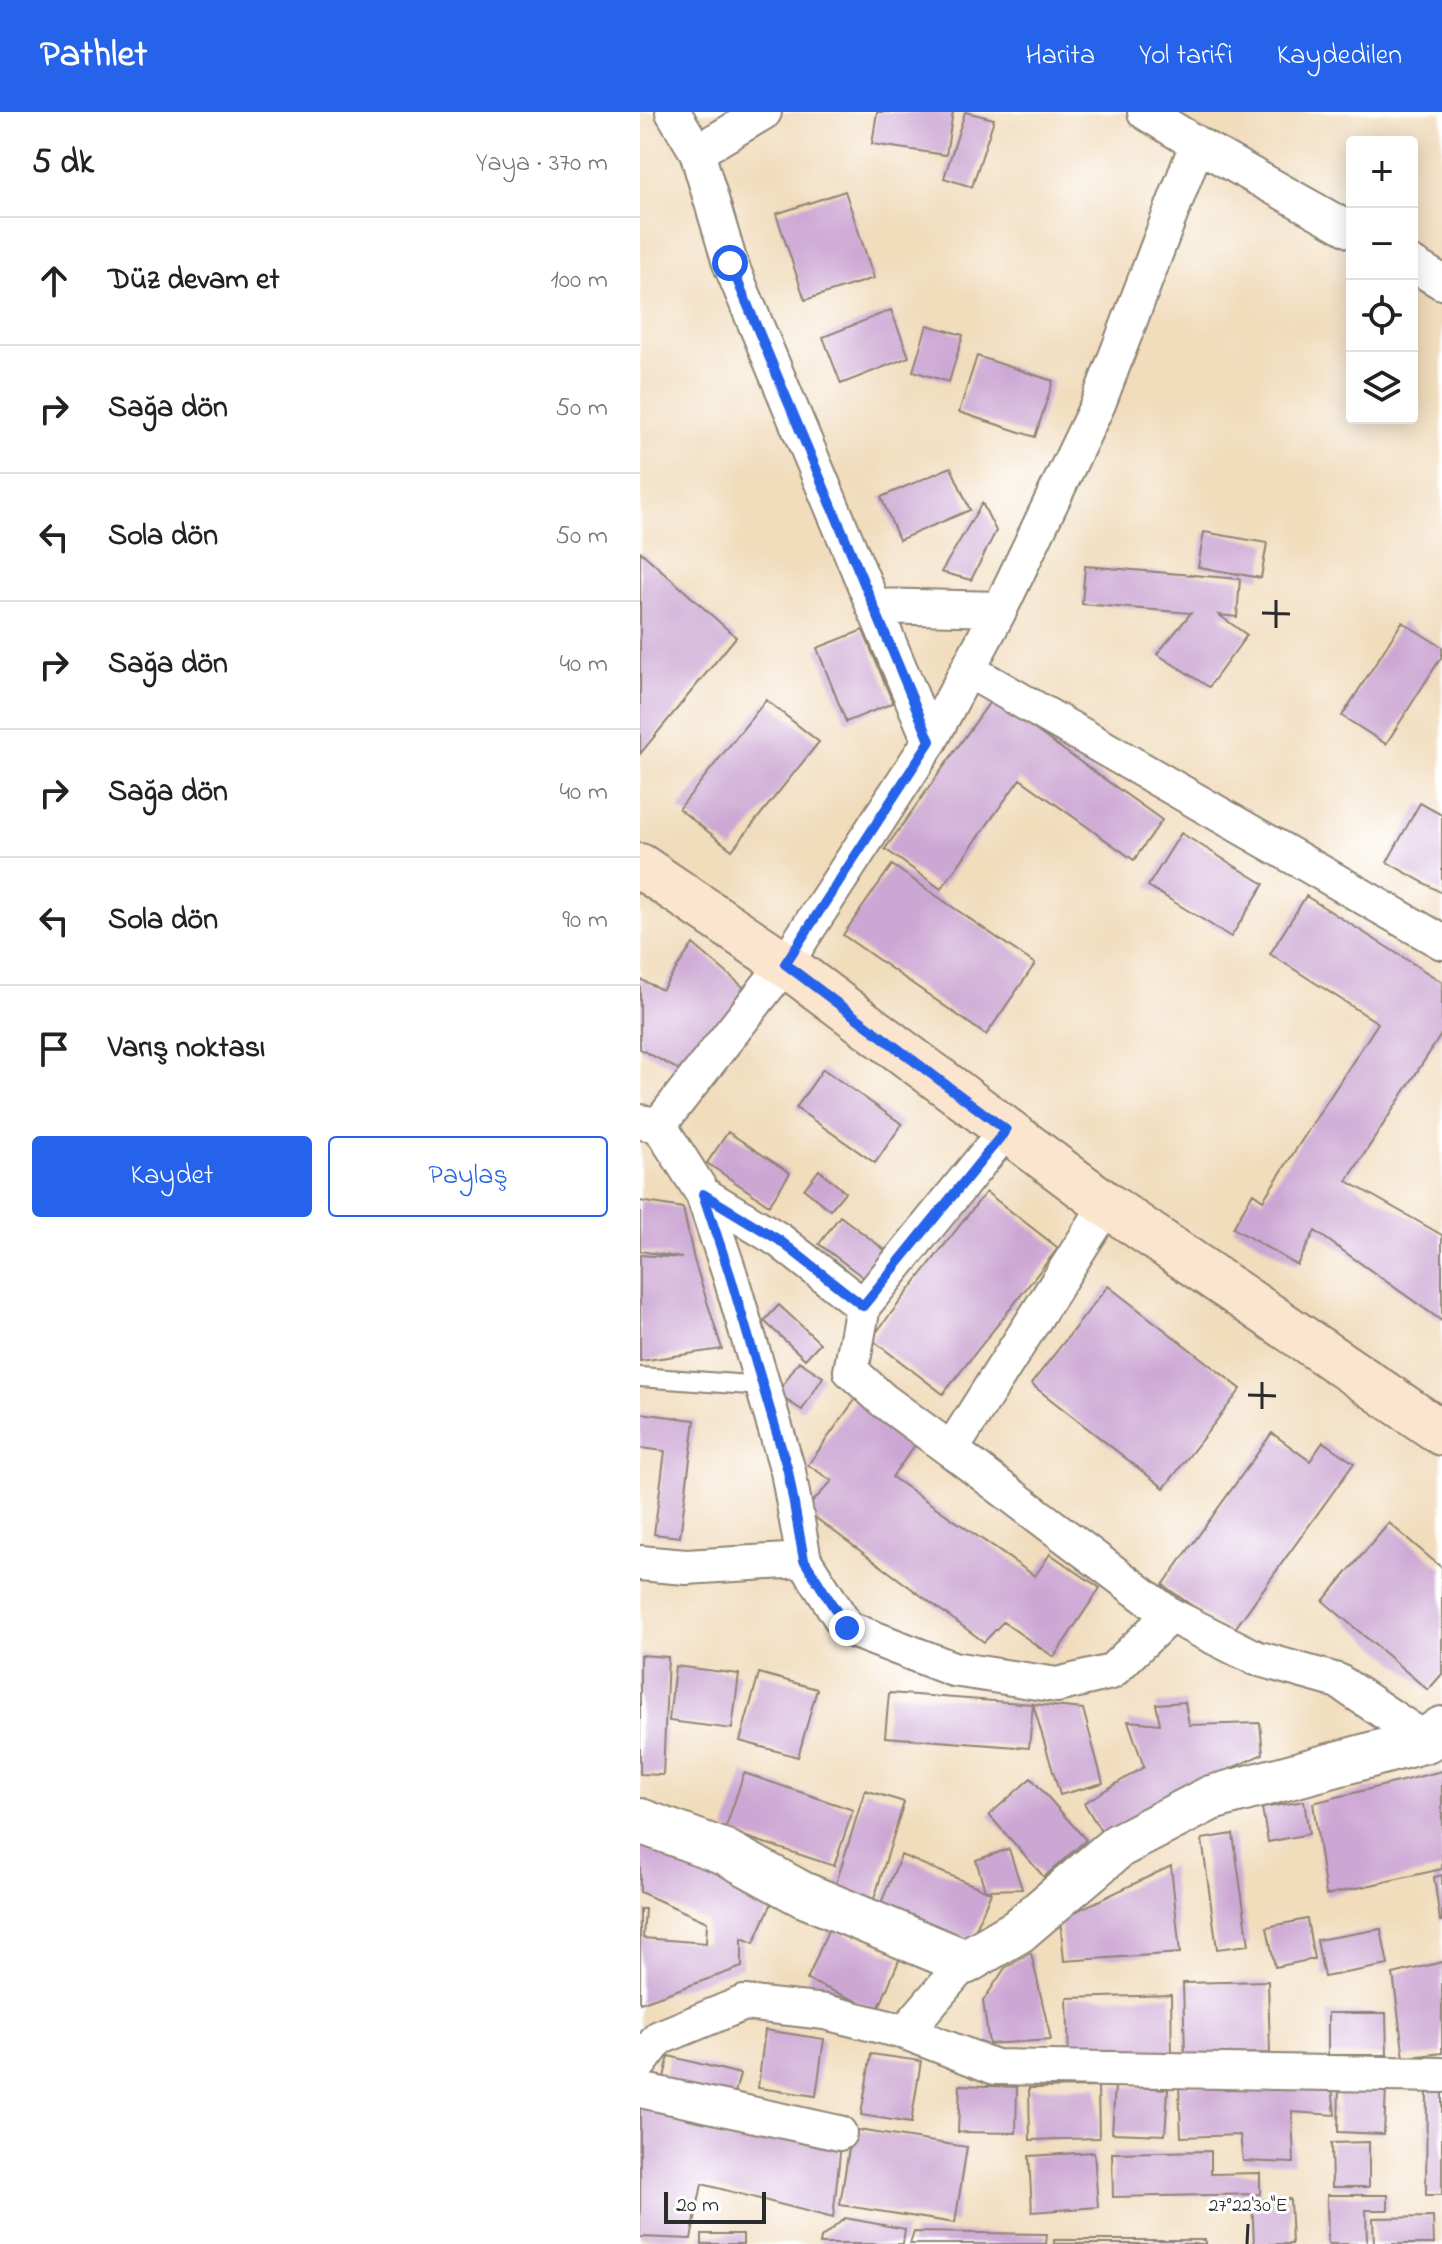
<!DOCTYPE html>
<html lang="tr">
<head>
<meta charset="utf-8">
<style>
	body { margin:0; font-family:"Indie Flower",sans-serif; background:#f2f2f2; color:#222 }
	.controls { position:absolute; right:24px; top:24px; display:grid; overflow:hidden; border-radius:8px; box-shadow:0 4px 20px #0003 }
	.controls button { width:72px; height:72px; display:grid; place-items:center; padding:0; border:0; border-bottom:2px solid #e0e0e0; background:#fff; color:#222; font:40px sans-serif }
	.scale { position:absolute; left:24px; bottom:20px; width:102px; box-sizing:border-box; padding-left:8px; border:4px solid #2b2b2b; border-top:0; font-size:22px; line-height:28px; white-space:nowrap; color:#2b2b2b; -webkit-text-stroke:6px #fff; paint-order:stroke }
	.stop { position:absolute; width:24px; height:24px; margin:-18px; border:6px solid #2563eb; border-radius:50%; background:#fff }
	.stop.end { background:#2563eb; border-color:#fff; box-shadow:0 2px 8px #0008 }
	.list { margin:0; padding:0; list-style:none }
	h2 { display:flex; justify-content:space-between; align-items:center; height:104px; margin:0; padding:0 32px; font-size:34px }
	h2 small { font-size:26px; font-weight:400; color:#767676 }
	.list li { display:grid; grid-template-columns:52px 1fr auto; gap:24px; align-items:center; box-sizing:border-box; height:128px; padding:0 32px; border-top:2px solid #e0e0e0 }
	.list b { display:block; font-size:30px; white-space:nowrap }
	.list em { font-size:26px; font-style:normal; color:#767676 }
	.actions { display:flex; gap:16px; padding:24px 32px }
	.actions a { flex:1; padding:18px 0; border:2px solid #2563eb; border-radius:8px; text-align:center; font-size:28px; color:#2563eb }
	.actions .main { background:#2563eb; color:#fff }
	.icon { flex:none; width:44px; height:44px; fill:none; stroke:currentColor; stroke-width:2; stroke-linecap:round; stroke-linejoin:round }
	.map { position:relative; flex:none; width:802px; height:2132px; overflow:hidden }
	header { display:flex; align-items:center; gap:48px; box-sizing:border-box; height:112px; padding:0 40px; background:#2563eb; color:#fff }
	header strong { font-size:38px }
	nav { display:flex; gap:44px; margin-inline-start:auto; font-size:28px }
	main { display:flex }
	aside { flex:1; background:#fff }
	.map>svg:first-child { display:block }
</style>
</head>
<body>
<header>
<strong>Pathlet</strong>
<nav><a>Harita</a><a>Yol tarifi</a><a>Kaydedilen</a></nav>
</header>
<main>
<aside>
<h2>5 dk<small>Yaya · 370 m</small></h2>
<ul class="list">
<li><svg class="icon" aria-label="ahead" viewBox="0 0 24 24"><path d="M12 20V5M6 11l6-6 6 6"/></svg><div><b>Düz devam et</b></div><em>100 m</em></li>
<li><svg class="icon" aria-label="right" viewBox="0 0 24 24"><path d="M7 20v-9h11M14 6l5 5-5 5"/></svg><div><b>Sağa dön</b></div><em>50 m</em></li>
<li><svg class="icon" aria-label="left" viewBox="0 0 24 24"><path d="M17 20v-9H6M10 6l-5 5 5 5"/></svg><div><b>Sola dön</b></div><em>50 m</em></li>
<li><svg class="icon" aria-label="right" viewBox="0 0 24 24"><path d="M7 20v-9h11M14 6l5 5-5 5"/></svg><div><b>Sağa dön</b></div><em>40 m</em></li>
<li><svg class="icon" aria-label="right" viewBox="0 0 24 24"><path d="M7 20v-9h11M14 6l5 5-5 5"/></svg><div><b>Sağa dön</b></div><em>40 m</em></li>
<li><svg class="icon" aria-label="left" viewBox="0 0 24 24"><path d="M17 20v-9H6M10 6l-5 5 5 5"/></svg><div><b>Sola dön</b></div><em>90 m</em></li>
<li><svg class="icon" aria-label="arrive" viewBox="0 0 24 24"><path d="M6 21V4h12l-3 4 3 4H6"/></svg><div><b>Varış noktası</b></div></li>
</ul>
<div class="actions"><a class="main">Kaydet</a><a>Paylaş</a></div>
</aside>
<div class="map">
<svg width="802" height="2132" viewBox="0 0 802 2132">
	<rect width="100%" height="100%" fill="#fff"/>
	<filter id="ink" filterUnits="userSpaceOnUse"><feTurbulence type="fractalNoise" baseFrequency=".0125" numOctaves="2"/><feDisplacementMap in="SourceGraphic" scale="16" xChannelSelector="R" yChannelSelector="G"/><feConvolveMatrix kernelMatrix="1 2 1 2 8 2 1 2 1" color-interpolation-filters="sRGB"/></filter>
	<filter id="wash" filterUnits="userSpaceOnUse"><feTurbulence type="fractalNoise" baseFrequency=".006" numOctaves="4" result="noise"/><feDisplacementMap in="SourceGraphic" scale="32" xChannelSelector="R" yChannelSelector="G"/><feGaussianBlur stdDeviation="1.8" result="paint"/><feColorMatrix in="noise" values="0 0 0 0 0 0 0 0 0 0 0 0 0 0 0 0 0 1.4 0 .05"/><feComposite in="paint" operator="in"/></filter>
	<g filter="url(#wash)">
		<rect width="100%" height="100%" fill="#f1dcbc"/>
		<g id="blocks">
			<path fill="#cda7d4" d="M237,0H313L306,43L232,32Z
				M325,0L354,7L332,75L304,66Z
				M205,79L234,166L165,188L136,102Z
				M251,198L269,245L201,272L183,225Z
				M287,213L323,223L309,270L273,259Z
				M337,244L413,269L395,325L319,300Z
				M311,355L330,398L259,428L241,385Z
				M342,391L356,419L331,468L301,460Z
				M564,420L627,431L621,466L558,455Z
				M0,439L96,525L0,642Z
				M445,454L600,467L597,505L579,503L607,523L569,575L517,542L551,501L442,492Z
				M762,510L802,535V544L746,632L702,604Z
				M223,518L253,591L206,610L177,536Z
				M352,587L522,708L494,748L380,667L301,777L245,737Z
				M126,588L179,630L92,738L39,697Z
				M780,691L802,703V781L747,750Z
				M541,721L624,772L591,825L508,774Z
				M252,753L395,852L346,923L203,823Z
				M666,784L802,870V921L707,1069L802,1123V1209L675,1119L657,1153L593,1116L613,1081L623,1088L738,911L630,842Z
				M53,832L108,879L39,958L0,937V867L22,878Z
				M183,957L262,1012L235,1051L156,996Z
				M88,1020L150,1061L129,1093L67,1051Z
				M179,1058L205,1080L190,1098L164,1077Z
				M346,1080L418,1136L303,1282L231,1227Z
				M0,1089L43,1096L54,1148L82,1237L0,1249V1143L42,1146L0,1139Z
				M200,1104L245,1138L224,1166L179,1132Z
				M468,1174L601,1277L524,1376L391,1272Z
				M139,1193L180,1231L165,1247L124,1209Z
				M159,1249L183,1265L162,1298L137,1282Z
				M217,1285L275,1333L252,1365L395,1464L410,1442L460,1476L414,1545L363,1510L344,1530L165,1398L192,1369L168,1353Z
				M0,1301L55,1308L40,1425L14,1422L25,1339L0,1336Z
				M632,1321L670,1349L683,1330L714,1351L591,1522L523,1473Z
				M749,1411L802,1456V1562L788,1578L683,1489Z
				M0,1543L28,1545L23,1663L0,1662Z
				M35,1554L99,1562L92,1617L29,1609Z
				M119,1561L177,1577L158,1645L100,1629Z
				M249,1581L393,1592L443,1597L463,1671L420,1683L393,1592L389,1636L245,1625Z
				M545,1590L549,1613L620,1611L623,1642L523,1687L463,1723L444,1691L504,1655L488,1609L520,1612L516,1592Z
				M802,1659V1757L686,1783L673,1691Z
				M104,1661L213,1698L194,1754L85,1718Z
				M391,1666L446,1728L404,1765L349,1703Z
				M225,1678L264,1690L234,1787L195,1775Z
				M664,1689L669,1722L628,1730L622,1696Z
				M593,1722L609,1833L577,1837L562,1727Z
				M0,1726L134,1786L114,1831L102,1826V1855L0,1891V1797H5L3,1826L66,1831L67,1810L0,1780Z
				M369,1737L382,1777L345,1778L351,1780L331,1829L241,1791L261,1743L345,1778L336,1748Z
				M531,1754L540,1841L424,1849L420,1807Z
				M802,1763V1809H800L794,1765Z
				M667,1807L674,1847L635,1855L627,1815Z
				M189,1816L260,1846L238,1898L167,1868Z
				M741,1817L748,1853L684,1865L677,1828Z
				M391,1841L411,1928L349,1932L343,1889L365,1856Z
				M802,1850V1941L764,1946L753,1862Z
				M628,1869L630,1941L545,1943L543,1871Z
				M531,1883L532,1944L429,1946L427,1886Z
				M688,1901H746L747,1943H688Z
				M125,1918L184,1927L176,1984L118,1976Z
				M231,1942L281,1949L271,2011L221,2003Z
				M29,1944L100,1962L92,1992L22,1974Z
				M320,1973L377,1975L376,2021L318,2020Z
				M539,1973L692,1975L695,2003L652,2000L654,2051L603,2049L600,2023L541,2025Z
				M475,1974L528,1977L525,2023L472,2021Z
				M458,1975L459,2026L390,2028L389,1976Z
				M699,1975L746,1976L744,2022L698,2020Z
				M787,1975H802V2083H786Z
				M0,1991L201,2032L193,2106L62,2072L51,2127L0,2125Z
				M212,2017L327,2035L315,2111L200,2093Z
				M729,2030V2075H692L691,2031Z
				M571,2039V2062L620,2061V2082L473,2085L472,2041Z
				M454,2040L458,2095L392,2100L389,2044Z
				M687,2083H748V2098H726L727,2132H688Z
				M650,2087L652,2132H614L612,2088Z
				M793,2105L794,2132H734L733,2106Z
				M205,2106L265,2117L263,2132H180L181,2126Z
				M274,2120L407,2122L406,2132H270Z
				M62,2122H103V2132H62Z
				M414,2128H565V2132H414Z"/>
		</g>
	</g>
	<g filter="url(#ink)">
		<use href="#blocks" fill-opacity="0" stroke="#8e8474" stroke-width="2"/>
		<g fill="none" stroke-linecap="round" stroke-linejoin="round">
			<g stroke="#8e8474" stroke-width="22">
				<path id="service" d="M0,1265L123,1274"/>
			</g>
			<g stroke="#8e8474" stroke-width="38">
				<path id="minor" d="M505,0L557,32L712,119
					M57,40L124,0
					M772,152L802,170
					M233,494L360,497
					M328,558L802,830
					M290,629L360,497L458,292L557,32
					M0,1010L19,1013L63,1082L90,1163L148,1359L164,1448L207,1516L313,1557L417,1573L471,1560L530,1503
					M19,1013L145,852L290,629L90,151L57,40L33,0
					M63,1082L139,1128L223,1194L211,1259L243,1288L311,1338
					M467,1093L311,1338L530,1503L616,1546L698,1569L786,1628
					M223,1194L366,1018
					M0,1451L46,1455L164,1448
					M265,1920L325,1850
					M0,1951L19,1926L104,1891L185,1900L265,1920L355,1955L802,1963
					M0,1978L199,2021"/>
			</g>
			<g stroke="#8e8474" stroke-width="48">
				<path id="tertiary" d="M0,1709L85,1740L162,1782L325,1850L378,1819L478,1734L571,1686L786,1628L802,1617"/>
			</g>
			<g stroke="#8e8474" stroke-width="48">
				<path id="secondary" d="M0,754L145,852L467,1093L802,1321"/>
			</g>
			<use href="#service" stroke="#fff" stroke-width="18"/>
			<use href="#minor" stroke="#fff" stroke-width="34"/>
			<use href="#tertiary" stroke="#fff" stroke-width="44"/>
			<use href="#secondary" stroke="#fce5cf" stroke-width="44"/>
		</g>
	</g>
	<g fill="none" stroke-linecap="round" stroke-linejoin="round" filter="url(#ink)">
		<path stroke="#2563eb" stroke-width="10" d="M90,151L290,629L145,852L366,1018L223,1194L139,1128L63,1082L90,1163L148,1359L164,1448L207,1516"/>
	</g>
	<path fill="none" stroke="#2b2b2b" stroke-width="3" d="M622,501L650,502M636,516V488M608,1283L636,1284M622,1297V1270M607,2132L608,2112"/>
	<g font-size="20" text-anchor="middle" fill="#2b2b2b" stroke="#fff" stroke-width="6" stroke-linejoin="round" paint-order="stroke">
		<text x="608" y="2099">27°22'30"E</text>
	</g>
</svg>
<div class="controls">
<button>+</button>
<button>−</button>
<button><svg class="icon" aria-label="locate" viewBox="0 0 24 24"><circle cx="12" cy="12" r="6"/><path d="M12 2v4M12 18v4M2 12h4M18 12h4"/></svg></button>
<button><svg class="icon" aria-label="layers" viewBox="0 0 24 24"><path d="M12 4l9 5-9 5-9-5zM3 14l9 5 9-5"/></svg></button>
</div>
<div class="scale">20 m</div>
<div class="stop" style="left:90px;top:151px"></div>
<div class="stop end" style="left:207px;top:1516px"></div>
</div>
</main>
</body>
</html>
